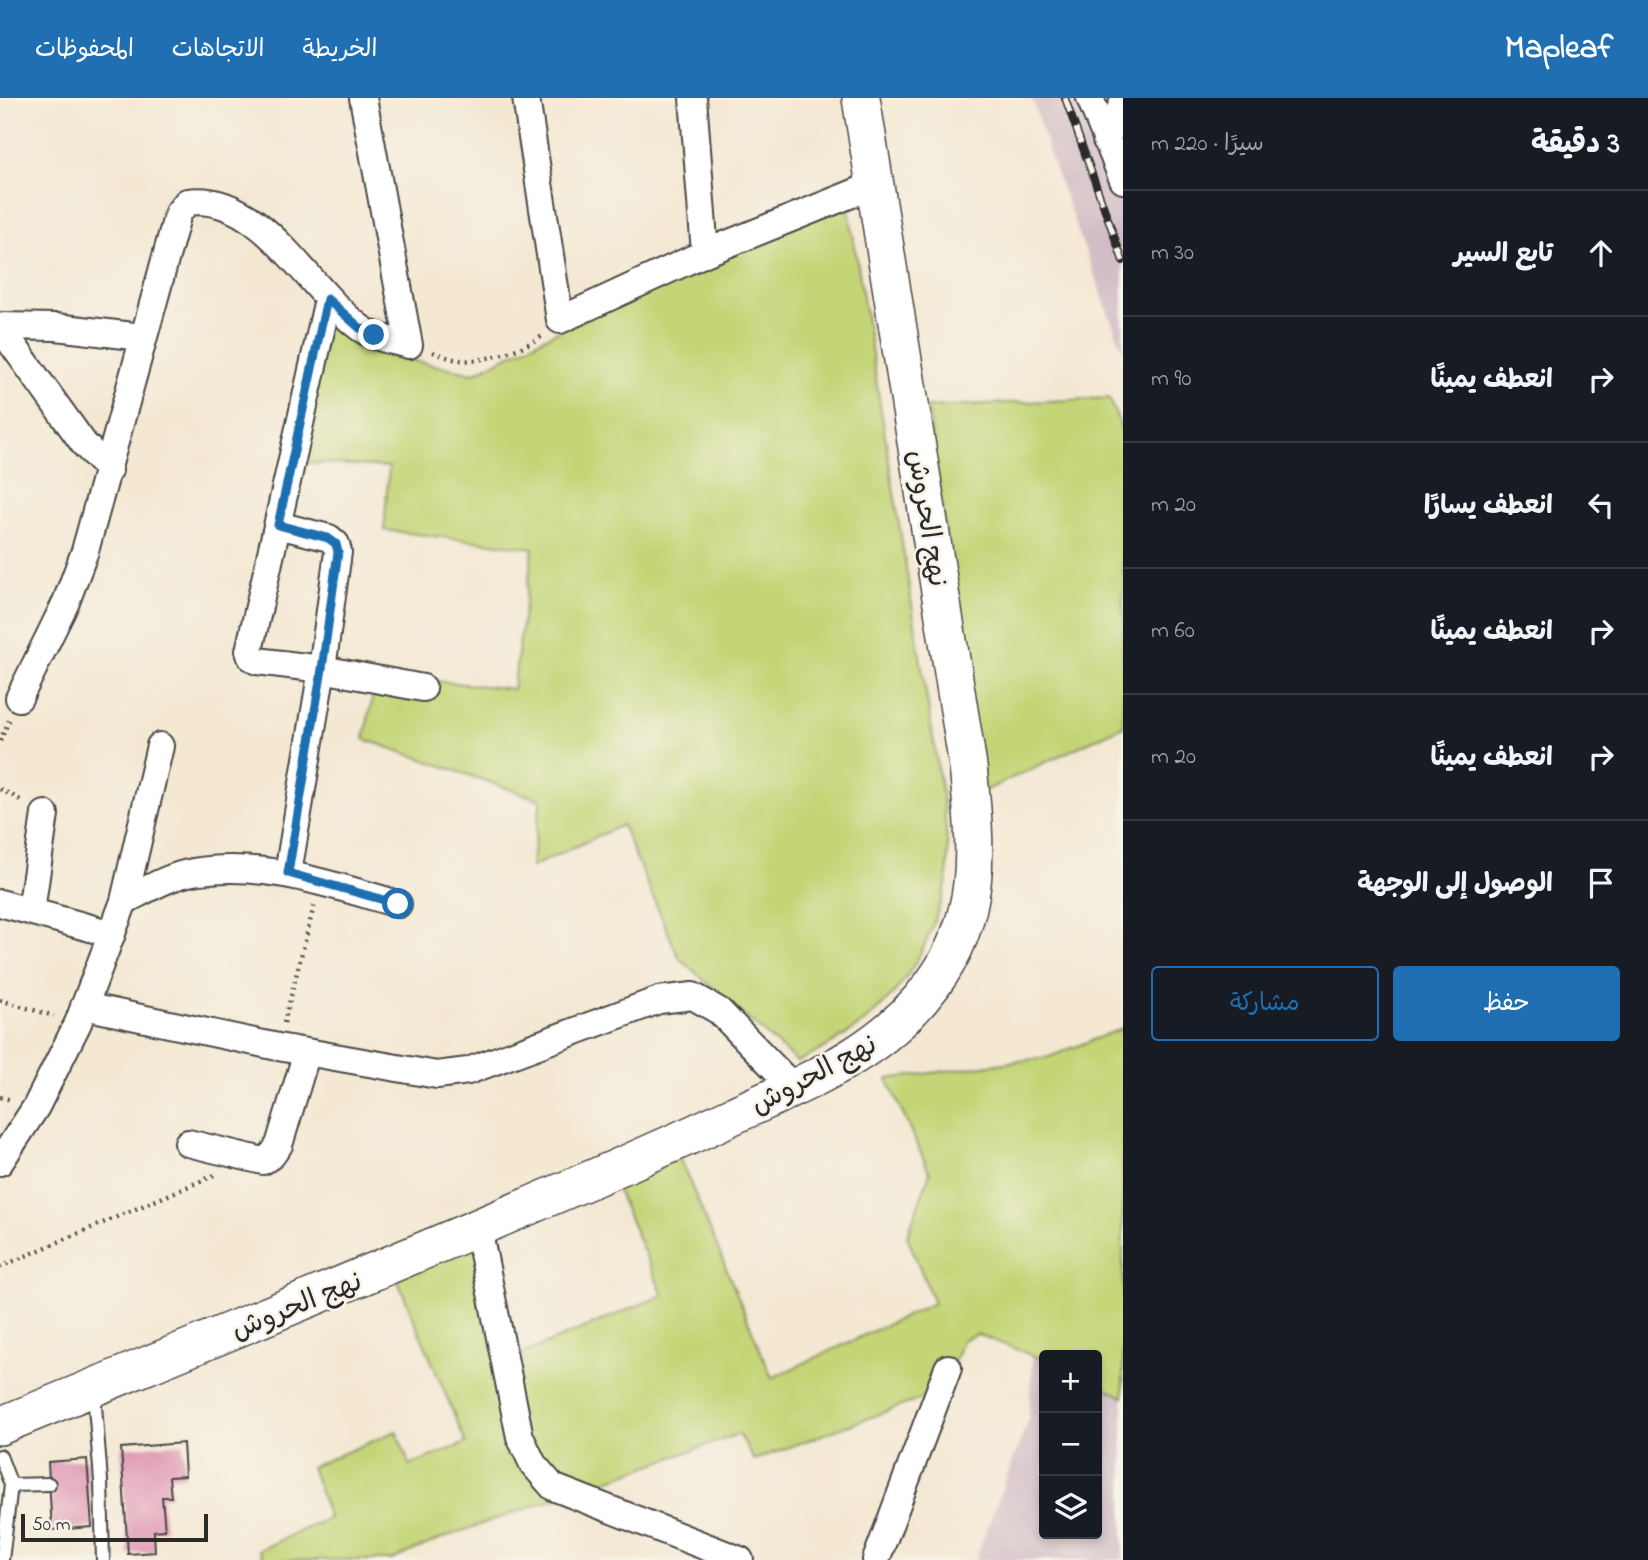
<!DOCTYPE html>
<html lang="ar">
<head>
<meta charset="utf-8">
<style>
	body { margin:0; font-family:"Indie Flower","Playpen Sans Arabic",sans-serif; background:#20242c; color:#f1f3f6; direction:rtl }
	.controls { position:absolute; right:21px; bottom:21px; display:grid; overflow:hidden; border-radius:7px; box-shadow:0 4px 10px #0003 }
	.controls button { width:63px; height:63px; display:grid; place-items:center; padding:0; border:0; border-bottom:2px solid #363941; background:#171b24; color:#f1f3f6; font:35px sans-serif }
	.scale { position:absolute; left:21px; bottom:18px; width:187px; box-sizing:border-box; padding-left:7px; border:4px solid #2b2b2b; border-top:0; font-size:19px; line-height:24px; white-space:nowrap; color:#2b2b2b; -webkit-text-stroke:5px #f7f3e8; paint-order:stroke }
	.stop { position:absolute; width:21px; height:21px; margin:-16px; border:5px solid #1f6fb2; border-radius:50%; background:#fff }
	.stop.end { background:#1f6fb2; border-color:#fff; box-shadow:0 2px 7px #0008 }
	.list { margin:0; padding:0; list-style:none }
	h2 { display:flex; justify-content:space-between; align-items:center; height:91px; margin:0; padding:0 28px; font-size:30px }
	h2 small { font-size:23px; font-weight:400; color:#9ea1a6 }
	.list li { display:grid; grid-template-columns:46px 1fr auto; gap:21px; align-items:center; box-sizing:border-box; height:126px; padding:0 28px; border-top:2px solid #363941 }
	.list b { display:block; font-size:26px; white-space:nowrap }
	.list em { font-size:23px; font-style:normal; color:#9ea1a6 }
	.actions { display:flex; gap:14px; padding:21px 28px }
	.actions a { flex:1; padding:16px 0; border:2px solid #1f6fb2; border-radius:7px; text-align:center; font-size:24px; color:#1f6fb2 }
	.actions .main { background:#1f6fb2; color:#fff }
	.icon { flex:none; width:38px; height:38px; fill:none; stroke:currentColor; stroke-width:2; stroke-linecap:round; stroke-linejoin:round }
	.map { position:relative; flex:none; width:1123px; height:1462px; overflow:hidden; direction:ltr }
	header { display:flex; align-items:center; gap:42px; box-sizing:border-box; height:98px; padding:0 35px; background:#1f6fb2; color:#fff }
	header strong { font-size:33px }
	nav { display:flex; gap:38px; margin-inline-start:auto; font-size:24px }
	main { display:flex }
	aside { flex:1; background:#171b24 }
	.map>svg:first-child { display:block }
</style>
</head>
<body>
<header>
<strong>Mapleaf</strong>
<nav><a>الخريطة</a><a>الاتجاهات</a><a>المحفوظات</a></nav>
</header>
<main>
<aside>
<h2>3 دقيقة<small>سيرًا · 220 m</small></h2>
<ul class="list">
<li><svg class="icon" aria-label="ahead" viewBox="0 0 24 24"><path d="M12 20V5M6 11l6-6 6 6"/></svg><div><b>تابع السير</b></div><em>30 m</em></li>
<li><svg class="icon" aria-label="right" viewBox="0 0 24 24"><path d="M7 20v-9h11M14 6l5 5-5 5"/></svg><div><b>انعطف يمينًا</b></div><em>90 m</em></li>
<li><svg class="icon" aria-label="left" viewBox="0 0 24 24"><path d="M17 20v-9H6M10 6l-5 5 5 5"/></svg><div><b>انعطف يسارًا</b></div><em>20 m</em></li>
<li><svg class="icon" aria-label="right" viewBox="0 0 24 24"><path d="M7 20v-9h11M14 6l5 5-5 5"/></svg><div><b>انعطف يمينًا</b></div><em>60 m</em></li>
<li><svg class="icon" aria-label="right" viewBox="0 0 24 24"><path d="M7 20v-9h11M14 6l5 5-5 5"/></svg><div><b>انعطف يمينًا</b></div><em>20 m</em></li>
<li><svg class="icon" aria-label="arrive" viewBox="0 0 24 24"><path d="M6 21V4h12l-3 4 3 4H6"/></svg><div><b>الوصول إلى الوجهة</b></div></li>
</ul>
<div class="actions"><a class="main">حفظ</a><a>مشاركة</a></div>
</aside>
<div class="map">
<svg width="1123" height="1462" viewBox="0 0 1123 1462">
	<rect width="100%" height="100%" fill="#f7f3e8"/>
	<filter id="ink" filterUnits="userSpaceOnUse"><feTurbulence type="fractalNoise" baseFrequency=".0143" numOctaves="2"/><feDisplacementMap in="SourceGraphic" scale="14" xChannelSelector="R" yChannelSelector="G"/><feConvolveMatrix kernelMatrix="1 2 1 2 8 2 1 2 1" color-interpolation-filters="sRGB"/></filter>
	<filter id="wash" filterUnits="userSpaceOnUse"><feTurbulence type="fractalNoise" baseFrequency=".00686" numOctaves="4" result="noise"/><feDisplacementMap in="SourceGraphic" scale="28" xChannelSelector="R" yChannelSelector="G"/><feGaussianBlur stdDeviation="1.57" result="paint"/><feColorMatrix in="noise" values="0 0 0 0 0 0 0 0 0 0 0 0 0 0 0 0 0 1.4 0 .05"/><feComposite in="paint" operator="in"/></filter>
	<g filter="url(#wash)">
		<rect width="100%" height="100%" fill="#f4e8d3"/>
		<path fill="#d2bdc6" d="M1032,0H1095L1098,7L1123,0V254L1051,61Z
			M1033,1257L1044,1262V1436H1097V1286L1123,1299V1462H975L1028,1323Z"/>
		<path fill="#c4d577" stroke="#788051" stroke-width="2" d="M847,99L942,696C945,725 951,757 946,787C944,797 939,808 936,818C912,892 865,932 797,964L679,860L622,727L531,769L541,702L364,641L377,577L513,591L533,450L384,432L389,369L297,364L327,224L363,253L474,275L562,231Z
			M1109,300L1123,334V628L982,694L928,309Z
			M1123,930V1299L1097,1286V1257H1044V1262L977,1236L962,1242L945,1292L754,1362L739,1336L442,1440L392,1462H264L259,1452L329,1420L311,1369L396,1333L410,1367L466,1345L395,1176L477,1144L522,1256L663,1197L614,1085L679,1058L772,1280L934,1205L907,1138L930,1075L887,981L1049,959Z"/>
		<g id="blocks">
			<path fill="#dd8dae" d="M183,1345L185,1378L169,1379L171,1399H162L165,1432L154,1433L155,1454L128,1456L121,1350Z
				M87,1361L92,1429L52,1432L48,1364Z"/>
		</g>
	</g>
	<g filter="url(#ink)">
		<use href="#blocks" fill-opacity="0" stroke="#494744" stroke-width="2"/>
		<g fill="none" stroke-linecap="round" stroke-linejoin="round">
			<g stroke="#494744" stroke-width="16">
				<path id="lane" d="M94,1295L101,1383L103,1462
					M0,1358L11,1387L2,1462
					M11,1387L49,1386"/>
			</g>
			<g stroke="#494744" stroke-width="30">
				<path id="street" d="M526,0L560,222L705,155L874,87
					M693,0L705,155
					M1090,0L1123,82
					M1106,42L1123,5
					M328,201L249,553L251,559L257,563L322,571L423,590
					M0,228L56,229L142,239
					M0,229L84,346L109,372
					M278,427L329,440L336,446L338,454L322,571L288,775
					M19,600L66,504L85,453L178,115L187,104C260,93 307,190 359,229C373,240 392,242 409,247L363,0
					M124,803C146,792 169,778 193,774C263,762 332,787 398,806
					M0,805L112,836
					M31,813L45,716
					M84,908L278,949L437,977L468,973L659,902L693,898L719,913L794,990
					M188,1045L263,1063L272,1057L279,1047L307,954
					M0,1064L36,1009L78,925L124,803L160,648
					M478,1130L520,1339L533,1366L553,1389L740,1462
					M876,1462L948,1270"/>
			</g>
			<g stroke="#494744" stroke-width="40">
				<path id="secondary" d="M0,1328C184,1252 369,1177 552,1098C613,1072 673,1046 732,1018C808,983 881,956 932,887C984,817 976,749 968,668L861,0"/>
			</g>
			<path stroke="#494744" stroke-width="4.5" stroke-dasharray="2 5" stroke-linecap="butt" d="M433,254C441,257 451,261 459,262C485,265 523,251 544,237
				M0,643L10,620
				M0,691L24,704
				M0,902L54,918
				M284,925L314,808
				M0,999L12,1002
				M0,1169L215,1077"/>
			<use href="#lane" stroke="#fff" stroke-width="12"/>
			<use href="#street" stroke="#fff" stroke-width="26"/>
			<use href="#secondary" stroke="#fff" stroke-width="37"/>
			<g stroke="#2b2b2b" stroke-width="8">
				<path id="rail" d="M1065,0L1123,163"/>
			</g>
			<use href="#rail" stroke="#f7f3e8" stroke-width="5" stroke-dasharray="16" stroke-linecap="butt"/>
		</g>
	</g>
	<g fill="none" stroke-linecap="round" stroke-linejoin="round" filter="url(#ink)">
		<path stroke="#1f6fb2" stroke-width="9" d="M374,237L360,230L327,201L278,427L328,440L336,446L338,454L322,571L288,775L398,806"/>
	</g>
	<g text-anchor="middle" stroke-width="5" stroke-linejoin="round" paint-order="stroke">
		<g font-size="28" fill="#2b2b2b" stroke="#f7f3e8">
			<text transform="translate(929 420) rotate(81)" y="10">نهج الحروش</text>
			<text transform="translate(813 975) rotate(-28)" y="10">نهج الحروش</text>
			<text transform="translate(296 1206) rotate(-22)" y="10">نهج الحروش</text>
		</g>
	</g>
</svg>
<div class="controls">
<button>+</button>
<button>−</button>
<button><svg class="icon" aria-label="layers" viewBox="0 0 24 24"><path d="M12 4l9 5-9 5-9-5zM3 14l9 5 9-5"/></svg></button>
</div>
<div class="scale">50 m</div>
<div class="stop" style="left:398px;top:806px"></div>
<div class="stop end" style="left:374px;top:237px"></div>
</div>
</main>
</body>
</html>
